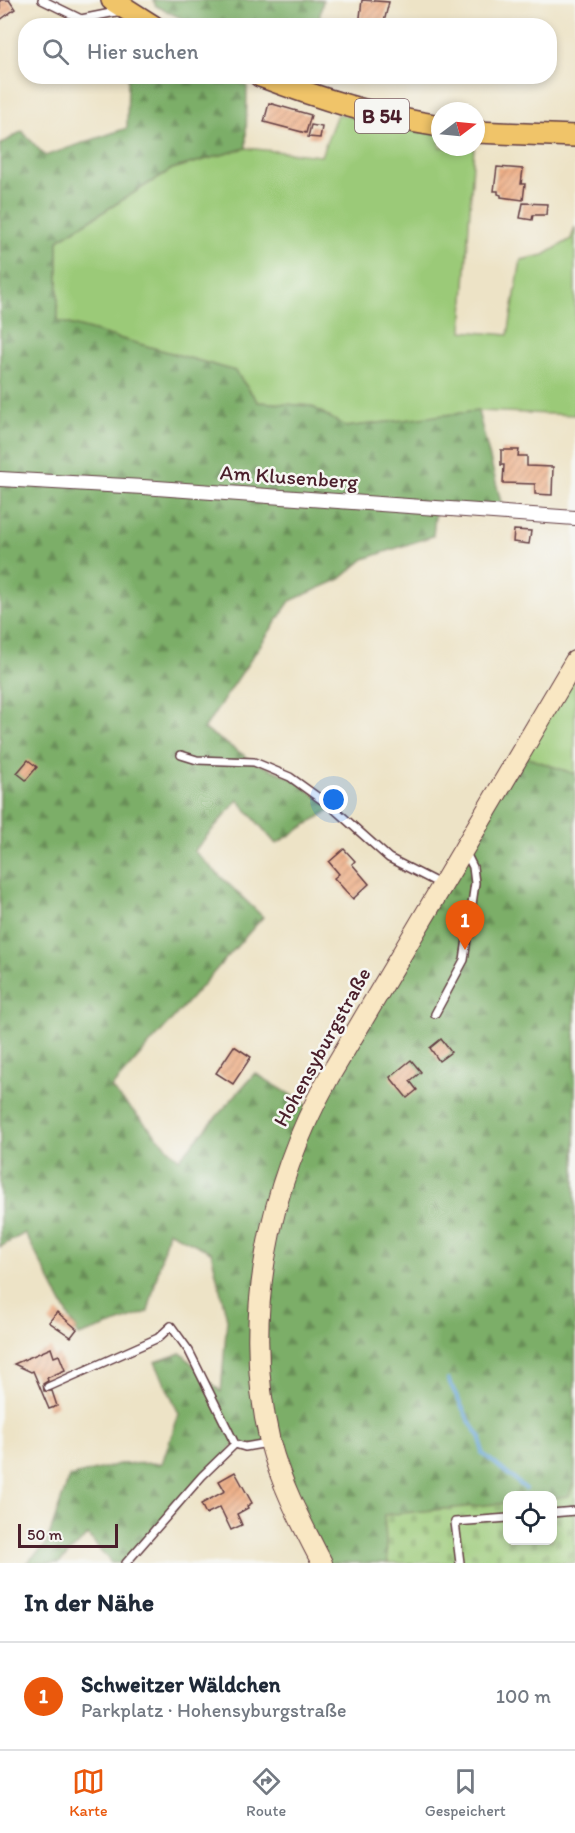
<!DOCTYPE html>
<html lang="de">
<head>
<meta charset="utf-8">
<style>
	body { margin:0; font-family:Itim,sans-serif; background:#f2f2f3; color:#1f2937 }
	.controls { position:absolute; right:18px; bottom:18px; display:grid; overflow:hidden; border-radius:12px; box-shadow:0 3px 9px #0003 }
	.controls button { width:54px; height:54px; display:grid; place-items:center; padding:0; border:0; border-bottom:2px solid #e0e1e3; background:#fff; color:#1f2937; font:30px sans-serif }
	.compass { position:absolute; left:431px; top:102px; width:54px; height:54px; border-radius:50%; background:#fff; box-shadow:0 3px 9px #0003; rotate:74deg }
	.scale { position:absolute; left:18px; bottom:15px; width:100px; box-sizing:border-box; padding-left:6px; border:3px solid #4a1f2b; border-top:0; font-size:16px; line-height:21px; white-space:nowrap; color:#4a1f2b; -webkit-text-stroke:4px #f6f6f2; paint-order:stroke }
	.you { position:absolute; left:334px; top:800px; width:21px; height:21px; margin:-15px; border:4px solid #fff; border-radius:50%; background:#1a73e8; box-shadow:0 0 0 9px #1a73e833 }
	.badge { display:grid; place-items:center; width:39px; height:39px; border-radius:50%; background:#ea580c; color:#fff; font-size:20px; font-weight:700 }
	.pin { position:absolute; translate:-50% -50px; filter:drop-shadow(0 2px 3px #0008) }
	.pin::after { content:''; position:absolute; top:32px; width:21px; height:18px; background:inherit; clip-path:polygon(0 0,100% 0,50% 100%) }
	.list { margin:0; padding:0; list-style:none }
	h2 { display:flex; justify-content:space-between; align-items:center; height:78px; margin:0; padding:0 24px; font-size:26px }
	h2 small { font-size:20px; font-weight:400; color:#747a83 }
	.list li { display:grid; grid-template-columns:39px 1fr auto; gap:18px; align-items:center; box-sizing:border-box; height:108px; padding:0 24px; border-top:2px solid #e0e1e3 }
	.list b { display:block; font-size:22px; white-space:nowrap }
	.list p { margin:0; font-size:20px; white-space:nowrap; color:#747a83 }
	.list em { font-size:20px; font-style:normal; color:#747a83 }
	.icon { flex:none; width:33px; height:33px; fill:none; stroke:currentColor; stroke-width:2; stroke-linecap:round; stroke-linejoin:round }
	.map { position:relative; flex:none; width:575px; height:1563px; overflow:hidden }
	.search { position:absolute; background:#fff; box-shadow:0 3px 9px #0003; left:18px; right:18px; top:18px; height:66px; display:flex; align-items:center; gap:15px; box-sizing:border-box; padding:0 21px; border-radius:24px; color:#747a83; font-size:22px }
	.sheet { height:186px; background:#fff }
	nav { display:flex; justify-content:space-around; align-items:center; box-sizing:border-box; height:84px; border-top:2px solid #e0e1e3; background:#fff; font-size:16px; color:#747a83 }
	nav a { display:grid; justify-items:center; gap:3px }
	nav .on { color:#ea580c }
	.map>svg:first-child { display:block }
</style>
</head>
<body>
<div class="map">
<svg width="575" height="1563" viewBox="0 0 575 1563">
	<defs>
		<pattern id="forest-firs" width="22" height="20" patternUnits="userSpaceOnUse" patternTransform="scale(1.5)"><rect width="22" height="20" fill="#7cae68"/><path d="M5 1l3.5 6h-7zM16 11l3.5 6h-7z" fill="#688d56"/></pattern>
		<pattern id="cemetery-stones" width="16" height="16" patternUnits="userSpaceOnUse" patternTransform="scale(1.5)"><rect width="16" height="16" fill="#9bca78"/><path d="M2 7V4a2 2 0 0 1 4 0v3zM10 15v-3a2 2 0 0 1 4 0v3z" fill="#87ad68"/></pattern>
		<pattern id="building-hatch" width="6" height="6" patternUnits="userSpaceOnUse" patternTransform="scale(1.5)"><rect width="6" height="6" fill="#eda77b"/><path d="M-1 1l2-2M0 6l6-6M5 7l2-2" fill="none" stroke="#c28765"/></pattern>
	</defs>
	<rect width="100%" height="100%" fill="#f6f6f2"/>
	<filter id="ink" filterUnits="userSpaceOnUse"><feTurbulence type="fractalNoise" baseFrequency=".0167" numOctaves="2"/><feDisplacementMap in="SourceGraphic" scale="12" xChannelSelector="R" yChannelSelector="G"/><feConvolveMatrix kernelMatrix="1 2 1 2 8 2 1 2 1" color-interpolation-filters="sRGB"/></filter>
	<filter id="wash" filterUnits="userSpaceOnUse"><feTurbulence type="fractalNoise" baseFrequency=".008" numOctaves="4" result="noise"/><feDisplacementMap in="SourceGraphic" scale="24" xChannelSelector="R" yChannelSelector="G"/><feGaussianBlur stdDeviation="1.35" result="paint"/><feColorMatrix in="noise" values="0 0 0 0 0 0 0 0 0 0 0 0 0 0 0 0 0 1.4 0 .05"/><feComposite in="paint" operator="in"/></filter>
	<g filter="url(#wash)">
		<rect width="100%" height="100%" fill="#ede3c6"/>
		<path fill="#9bca78" stroke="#727452" stroke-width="1.5" d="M337,114L440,133V147H474L462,331L508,335L521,260L544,255L571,239L575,227V415L478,411L346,427L311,406L258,402L235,371L58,321V240L172,169L246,148L321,156Z
			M575,661V774L519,755Z"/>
		<path fill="url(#forest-firs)" stroke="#63664a" stroke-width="1.5" d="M153,0H323L318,25H195L156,6Z
			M128,77H226L247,86L246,148L172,169L58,240V321L235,371L258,402L311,406L346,427L478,411L504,514L436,507L433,536L364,559L340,579L290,601L204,729L254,762L290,777L333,808L276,844L238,800L194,851L263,917L111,1088L179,1159L255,1073L312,1108L519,755L575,774V1479L569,1496L553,1498L552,1496H508L507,1503L384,1515L388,1563H322L270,1442L256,1446L235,1444L126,1563H111L88,1535L59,1563H26L46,1545L69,1477L119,1464L162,1463L179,1414L155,1362L181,1353L221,1392L227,1319L211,1252L168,1231L148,1312L79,1336L25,1233L0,1247V145L22,131L45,156L127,128Z"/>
		<path fill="url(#cemetery-stones)" stroke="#727452" stroke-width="1.5" d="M575,1479V1563H388L384,1515L507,1503L508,1540H552L553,1498L569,1496Z"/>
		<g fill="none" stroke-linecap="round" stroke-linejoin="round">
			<path stroke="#63a3d6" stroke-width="4" d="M448,1379L468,1419L481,1438L482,1453L526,1489"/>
		</g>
		<g id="blocks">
			<path fill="url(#building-hatch)" d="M0,0H9L15,9L0,20Z
				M362,0L389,2L383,26H359Z
				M269,103L311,115L306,133L264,122Z
				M311,125L322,127L320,138L308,137Z
				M497,167L523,169L521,184H525L523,200L501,197V195L498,194V191H494Z
				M523,203L547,204L546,215H533L532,220L520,218Z
				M501,450H519L518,456H527V466L553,467L552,495L535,494V484L503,483L504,465H501Z
				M514,530L531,531L529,544L513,542Z
				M28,760L37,767L26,780L17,773Z
				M344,849L355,861L352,864L369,884L353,899L334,878L339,874L329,862Z
				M441,1039L451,1052L439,1061L430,1048Z
				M234,1046L251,1057L233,1084L216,1073Z
				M411,1060L421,1072L410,1081L417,1090L407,1098L390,1077Z
				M57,1312L77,1329L71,1337L49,1322Z
				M51,1348L54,1357L59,1355L65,1370L47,1378L48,1381L43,1384L44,1391H52L57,1406L49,1409L33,1371L31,1372L14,1364Z
				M235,1472L252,1503L247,1506L248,1508L237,1514L242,1525L231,1530L220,1507L206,1514L201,1504L225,1491L219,1481Z"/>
		</g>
	</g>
	<g filter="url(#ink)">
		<use href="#blocks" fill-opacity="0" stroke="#623c42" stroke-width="1.5"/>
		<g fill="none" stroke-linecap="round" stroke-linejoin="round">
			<g stroke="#623c42" stroke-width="10">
				<path id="lane" d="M42,0L81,19L121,11
					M181,755L197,760L254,762L290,777L333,808L389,858L440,884
					M435,1014L464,960L475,883L473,867L465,851
					M48,1387L158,1338L171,1326L189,1351L235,1444
					M552,1513L575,1511
					M126,1563L202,1476L235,1444L245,1447L268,1443
					M460,1563L455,1522L508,1518"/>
			</g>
			<g stroke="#623c42" stroke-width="16">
				<path id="street" d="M0,479L143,487L575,518"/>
			</g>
			<g stroke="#623c42" stroke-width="22">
				<path id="secondary" d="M322,1563C302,1524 281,1485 270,1442C241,1319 268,1186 329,1077L575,661"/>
			</g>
			<g stroke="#623c42" stroke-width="24">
				<path id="primary" d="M112,0L153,26
					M260,76C321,99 375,116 440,126
					M476,132L575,136"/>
			</g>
			<use href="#lane" stroke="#fff" stroke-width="7"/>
			<use href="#street" stroke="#fff" stroke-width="14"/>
			<use href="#secondary" stroke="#f9e7c3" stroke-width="20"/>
			<use href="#primary" stroke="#f0c469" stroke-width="21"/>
		</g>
	</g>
	<g text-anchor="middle" stroke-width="5" stroke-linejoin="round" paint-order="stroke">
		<rect fill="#f6f6f2" stroke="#7e6067" stroke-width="1.5" x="355" y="99" width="54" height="34" rx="4.5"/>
		<g font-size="20" font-weight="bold" fill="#4a1f2b">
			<text x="382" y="123">B 54</text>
		</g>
		<g font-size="21" fill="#4a1f2b" stroke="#f6f6f2">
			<text transform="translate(289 477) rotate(4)" y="7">Am Klusenberg</text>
			<text transform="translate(322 1047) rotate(-61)" y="7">Hohensyburgstraße</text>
		</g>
	</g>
</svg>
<div class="controls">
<button><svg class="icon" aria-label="locate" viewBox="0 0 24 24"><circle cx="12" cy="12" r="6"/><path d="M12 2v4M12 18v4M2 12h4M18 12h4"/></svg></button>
</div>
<svg class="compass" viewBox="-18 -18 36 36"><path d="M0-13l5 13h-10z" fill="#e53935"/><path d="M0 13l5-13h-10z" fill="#747a83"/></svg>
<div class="scale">50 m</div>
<div class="you"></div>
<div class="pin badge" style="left:465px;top:950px">1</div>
<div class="search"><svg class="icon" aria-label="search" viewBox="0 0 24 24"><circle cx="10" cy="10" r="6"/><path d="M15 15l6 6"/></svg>Hier suchen</div>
</div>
<section class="sheet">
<h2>In der Nähe<small></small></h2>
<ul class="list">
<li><span class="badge">1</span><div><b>Schweitzer Wäldchen</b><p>Parkplatz · Hohensyburgstraße</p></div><em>100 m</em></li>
</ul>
</section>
<nav>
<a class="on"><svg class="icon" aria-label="map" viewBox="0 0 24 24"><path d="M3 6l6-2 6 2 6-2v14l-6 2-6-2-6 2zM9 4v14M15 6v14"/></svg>Karte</a>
<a><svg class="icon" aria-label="directions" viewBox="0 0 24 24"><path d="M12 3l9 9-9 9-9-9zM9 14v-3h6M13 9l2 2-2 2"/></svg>Route</a>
<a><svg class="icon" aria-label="saved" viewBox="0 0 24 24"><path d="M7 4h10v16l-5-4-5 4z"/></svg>Gespeichert</a>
</nav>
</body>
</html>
